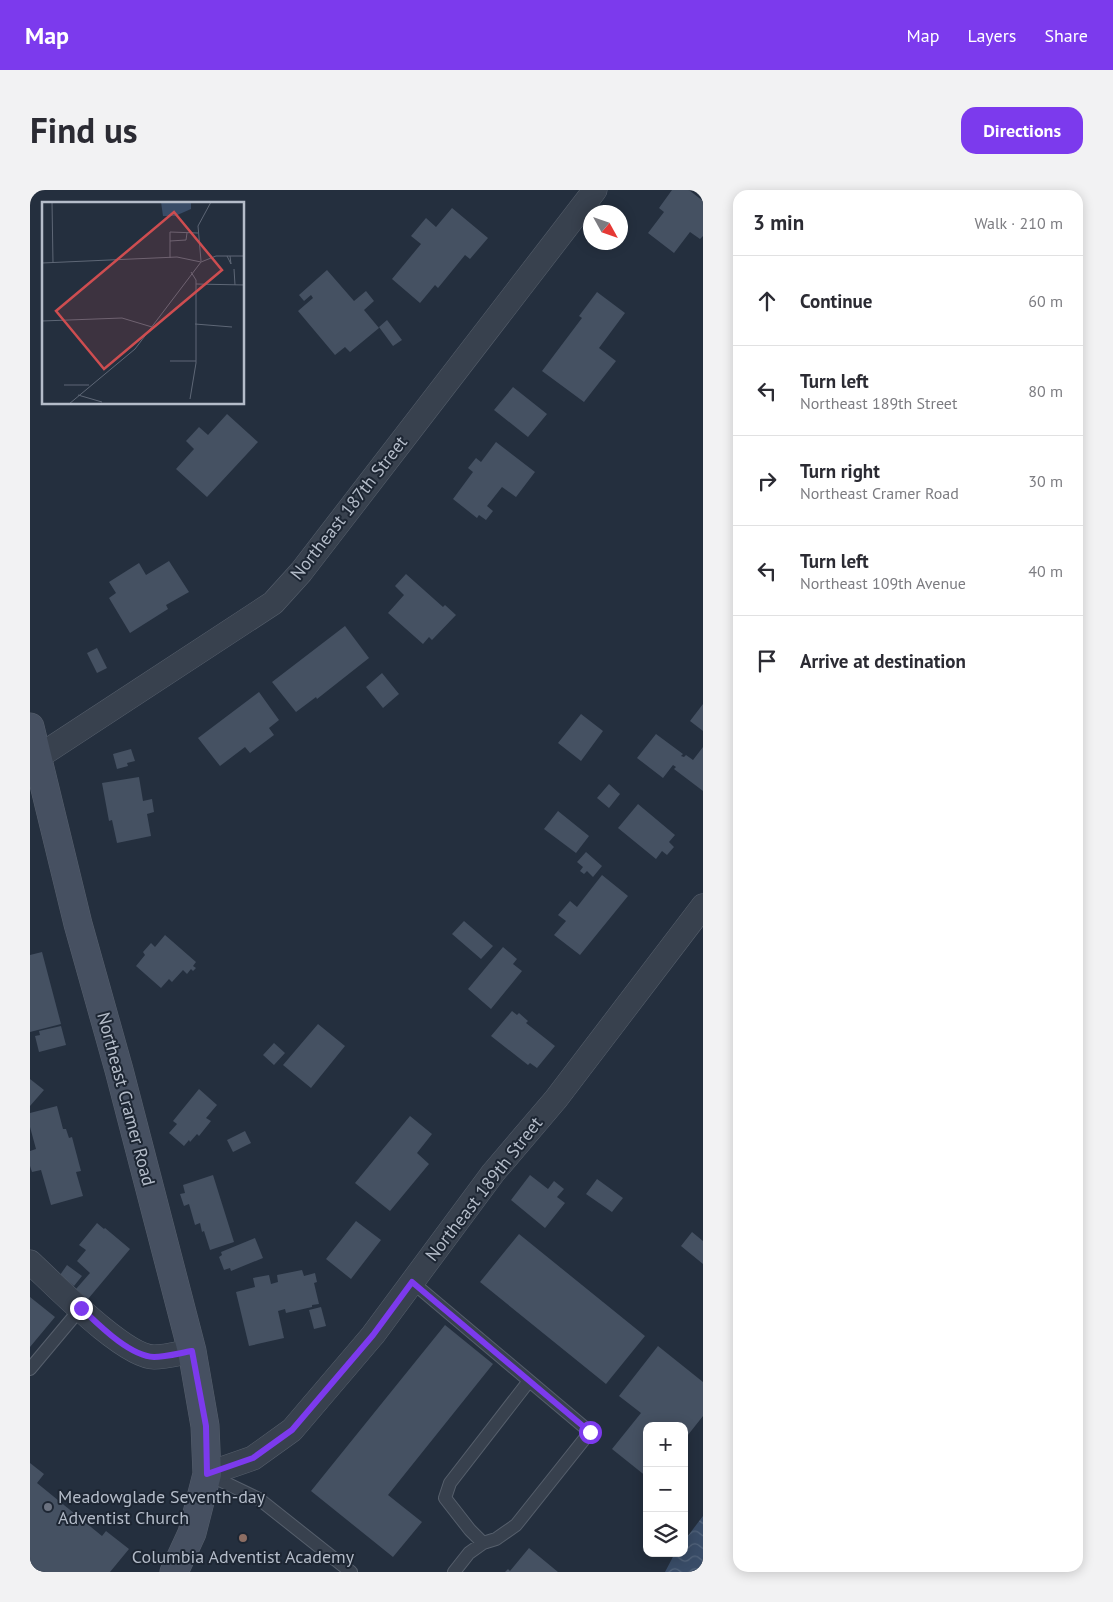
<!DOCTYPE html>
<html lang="en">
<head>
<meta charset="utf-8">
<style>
	body { margin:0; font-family:"PT Sans",sans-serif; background:#f2f2f3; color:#2b2b33 }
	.controls { position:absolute; right:15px; bottom:15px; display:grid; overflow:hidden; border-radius:10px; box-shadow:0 2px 12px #0003 }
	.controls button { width:45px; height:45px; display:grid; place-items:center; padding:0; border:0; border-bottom:1px solid #e1e1e2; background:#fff; color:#2b2b33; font:25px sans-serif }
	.compass { position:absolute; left:553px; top:15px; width:45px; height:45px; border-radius:50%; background:#fff; box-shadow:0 2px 12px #0003; rotate:130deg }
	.stop { position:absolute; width:15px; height:15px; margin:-11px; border:4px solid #7c3aed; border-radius:50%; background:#fff }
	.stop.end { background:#7c3aed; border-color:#fff; box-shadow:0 1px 5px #0008 }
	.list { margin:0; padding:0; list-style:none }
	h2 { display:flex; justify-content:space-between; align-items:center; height:65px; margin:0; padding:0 20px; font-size:21px }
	h2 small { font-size:16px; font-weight:400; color:#7c7c81 }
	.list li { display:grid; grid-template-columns:32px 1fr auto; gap:15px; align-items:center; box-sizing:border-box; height:90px; padding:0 20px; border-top:1px solid #e1e1e2 }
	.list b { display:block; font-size:19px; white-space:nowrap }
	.list p { margin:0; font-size:16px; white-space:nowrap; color:#7c7c81 }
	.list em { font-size:16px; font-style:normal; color:#7c7c81 }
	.icon { flex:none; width:28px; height:28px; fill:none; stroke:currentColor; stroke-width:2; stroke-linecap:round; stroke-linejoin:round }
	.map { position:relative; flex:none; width:673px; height:1382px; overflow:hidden; border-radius:15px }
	header { display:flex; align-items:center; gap:30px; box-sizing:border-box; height:70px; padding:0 25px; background:#7c3aed; color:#fff }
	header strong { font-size:24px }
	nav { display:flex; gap:28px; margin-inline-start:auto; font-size:18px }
	.intro { display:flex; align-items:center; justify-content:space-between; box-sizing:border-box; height:120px; padding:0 30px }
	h1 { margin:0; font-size:35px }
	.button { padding:12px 22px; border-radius:15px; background:#7c3aed; color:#fff; font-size:18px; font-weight:700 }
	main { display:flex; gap:30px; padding:0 30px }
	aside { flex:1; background:#fff; border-radius:15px; box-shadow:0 2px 12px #0003 }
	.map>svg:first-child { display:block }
</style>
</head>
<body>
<header>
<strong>Map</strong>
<nav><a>Map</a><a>Layers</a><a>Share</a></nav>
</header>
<div class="intro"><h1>Find us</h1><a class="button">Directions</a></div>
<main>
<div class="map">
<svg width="673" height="1382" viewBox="0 0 673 1382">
	<defs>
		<pattern id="water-waves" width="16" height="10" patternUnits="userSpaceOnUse" patternTransform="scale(1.25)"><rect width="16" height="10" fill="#394c67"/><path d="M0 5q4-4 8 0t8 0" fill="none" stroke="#53647b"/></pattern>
	</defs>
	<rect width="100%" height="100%" fill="#242f3e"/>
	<path fill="url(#water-waves)" d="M673,1326V1382H635L645,1363H654V1351Z"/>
	<path fill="#455162" d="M642,0H659L673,11V46L670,49L660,42L644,63L618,43L634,22L629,18Z
		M422,18L458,48L440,69L435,65L408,98L405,95L390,113L362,89L391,54L381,46L396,28L406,37Z
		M297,80L324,111L336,101L344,111L334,120L349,138L320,162L315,157L305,165L268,121L283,108L281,105L274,111L269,105Z
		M567,102L595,123L569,158L586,171L554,212L512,181L552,128L549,126Z
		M357,130L372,150L363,156L349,137Z
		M483,197L517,224L498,247L464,220Z
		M197,224L228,252L177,307L146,279L164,259L156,251L169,237L178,245Z
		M466,252L505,282L486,307L472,297L457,316L463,321L456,330L449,325L447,328L423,309L443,282L438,278L446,268L451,272Z
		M139,371L159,402L136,415L138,419L100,443L79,408L86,403L79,392L109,373L116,385Z
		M376,384L413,417L415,415L426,425L402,450L399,447L393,454L358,423L374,405L365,396Z
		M315,436L339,468L287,509L286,507L266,522L242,492Z
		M67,458L77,478L67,483L57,463Z
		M352,483L369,504L353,518L336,497Z
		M229,502L249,530L239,538L244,545L220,563L215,557L190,576L168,548Z
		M673,514V541L660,531Z
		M551,524L573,541L551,571L528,553Z
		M626,544L653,564L651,566L654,567L656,565L663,570L673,557V601L644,579L646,577L643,575L633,588L607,568Z
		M101,559L105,571L97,573L98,576L87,579L83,564Z
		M109,587L113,611L122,609L124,622L117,624L121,646L87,653L82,630L79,631L72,593Z
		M579,594L590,604L579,618L567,608Z
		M608,614L645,645L639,652L644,657L637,665L632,661L626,669L588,638Z
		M528,621L559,646L546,663L514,639Z
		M556,662L572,676L563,687L557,681L554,684L550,681L553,677L547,672Z
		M572,685L598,706L550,765L524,745L536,731L528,725L540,711L547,717Z
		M434,731L463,756L451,769L422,744Z
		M135,745L166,772L163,776L166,778L163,781L161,779L157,784L153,780L142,792L139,789L131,798L106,776L115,765L113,762L121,753L125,757Z
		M473,757L487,769L483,774L492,781L461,819L438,799Z
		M12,762L31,834L0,842V765Z
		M482,821L487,825L489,823L498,831L496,833L525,856L507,878L500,873L498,875L461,846Z
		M288,834L315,856L281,898L253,875Z
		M31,836L36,855L9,862L5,846L10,845L9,841Z
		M244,853L255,863L244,875L233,865Z
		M0,889L14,900L0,916Z
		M169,899L187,915L176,928L181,931L169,946L167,944L160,952L159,950L154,956L139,943L147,934L143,931Z
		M27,916L33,939H36L39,948L42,947L51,981L46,982L53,1006L21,1015L11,980L2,982L0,976V961L6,959L0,937V923Z
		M380,926L402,944L387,963L399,974L360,1021L325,993Z
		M215,941L221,953L203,962L197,950Z
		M183,985L204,1052L180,1060L174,1041L172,1042L170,1033L165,1035L159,1014L154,1016L150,1004L155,1003L153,995Z
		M500,985L518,999L524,991L534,999L527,1007L535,1013L515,1038L481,1010Z
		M567,989L593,1008L582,1022L556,1004Z
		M326,1031L351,1050L321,1089L296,1069Z
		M67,1033L74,1039L75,1038L100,1059L58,1109L46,1099L60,1083L47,1071L56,1060L49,1055Z
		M662,1042L673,1051V1074L651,1056Z
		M489,1044L615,1146L576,1194L450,1092Z
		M225,1048L233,1068L201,1081L200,1078L194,1080L189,1067L192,1065L191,1062Z
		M37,1075L52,1086L44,1096L30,1085Z
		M272,1080L274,1086L285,1083L287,1092L284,1093L289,1114L282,1115V1117L256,1123L255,1119L248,1121L254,1148L219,1156L206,1102L225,1097L223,1088L239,1085L241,1094L248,1092L247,1085Z
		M0,1107L25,1127L0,1157Z
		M291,1117L296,1136L284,1139L279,1120Z
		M415,1135L463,1174L358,1305L392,1332L363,1367L281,1301Z
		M628,1156L673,1192V1226L654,1250V1236H617V1287L582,1259L611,1223L589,1206Z
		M0,1273L14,1284L7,1293L72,1346L76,1341L99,1359L80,1382H0Z
		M499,1358L528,1382H475L478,1379L480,1381Z"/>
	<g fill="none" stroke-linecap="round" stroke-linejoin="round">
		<g stroke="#565f6c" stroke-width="14">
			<path id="lane" d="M382,1092L560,1242L486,1335L466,1349L453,1353L439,1363L424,1382
				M0,1179L51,1118
				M177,1284L229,1309L321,1382
				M453,1353L440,1340L415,1308L420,1293L499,1191"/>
		</g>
		<g stroke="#565f6c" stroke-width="25">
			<path id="street" d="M8,567L243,413L271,382L565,0
				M0,1072C24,1094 94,1167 124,1167C136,1167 150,1163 162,1161
				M177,1284L223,1268L262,1240L343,1145L463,983L526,909L673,716"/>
		</g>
		<g stroke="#565f6c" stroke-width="29">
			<path id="secondary" d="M0,537L48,734L89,880L162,1161L175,1236L177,1284L162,1343L144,1382"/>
		</g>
		<use href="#lane" stroke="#38414e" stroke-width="12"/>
		<use href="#street" stroke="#38414e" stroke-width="24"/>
		<use href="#secondary" stroke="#465061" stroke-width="28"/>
	</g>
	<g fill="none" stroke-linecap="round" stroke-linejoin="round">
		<path stroke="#7c3aed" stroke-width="6" d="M51,1118C68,1134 99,1166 124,1167C136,1167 150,1163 162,1161L176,1236L177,1284L223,1268L262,1240L343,1145L382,1092L560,1242"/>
	</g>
	<circle fill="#6b7280" stroke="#1d2633" stroke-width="2" cx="18" cy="1317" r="5"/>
	<circle fill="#8d6e63" stroke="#1d2633" stroke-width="2" cx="213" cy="1348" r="5"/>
	<g text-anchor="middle" stroke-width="4" stroke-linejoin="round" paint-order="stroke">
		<g font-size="18" fill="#b4bcc9" stroke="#1d2633">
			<text transform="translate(319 318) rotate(-52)" y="6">Northeast 187th Street</text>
			<text transform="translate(96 909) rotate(75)" y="6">Northeast Cramer Road</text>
			<text transform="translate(454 999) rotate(-52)" y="6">Northeast 189th Street</text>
		</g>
		<g font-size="18" fill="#b4bcc9" stroke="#1d2633" text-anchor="start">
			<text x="28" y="1313">Meadowglade Seventh-day<tspan x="28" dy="21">Adventist Church</tspan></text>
			<text x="213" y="1373" text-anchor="middle">Columbia Adventist Academy</text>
		</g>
	</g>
	<g transform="translate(12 12)">
		<rect width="202" height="202" fill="#242f3e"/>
		<path d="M119,0H149V7L133,14H121Z" fill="#394c67"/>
		<path fill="none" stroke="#5e6776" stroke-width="1" d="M10,0L11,61M128,39L144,38L145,31M185,54L189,62L188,54M128,56V30L156,31M159,59L156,24L169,0M0,61L135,55L159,60M192,67L193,83M154,82L203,83M0,119L80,116L110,125M153,122L190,125M128,159H154M22,183H47M36,193L60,200M148,197L154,161V78L149,70M27,202L93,147L159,60L174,54H203"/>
		<path fill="#ce4d50" fill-opacity="0.15" stroke="#ce4d50" stroke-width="2.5" d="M132,10L180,68L62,167L14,109Z"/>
		<rect width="202" height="202" fill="none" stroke="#b4bcc9" stroke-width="2.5"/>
	</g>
</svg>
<div class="controls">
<button>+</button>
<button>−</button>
<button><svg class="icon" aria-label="layers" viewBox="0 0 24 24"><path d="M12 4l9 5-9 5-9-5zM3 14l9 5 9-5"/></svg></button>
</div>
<svg class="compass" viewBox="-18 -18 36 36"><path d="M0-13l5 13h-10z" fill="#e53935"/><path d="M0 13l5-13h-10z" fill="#7c7c81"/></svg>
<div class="stop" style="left:560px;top:1242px"></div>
<div class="stop end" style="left:51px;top:1118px"></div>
</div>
<aside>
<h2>3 min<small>Walk · 210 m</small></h2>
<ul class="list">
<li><svg class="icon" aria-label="ahead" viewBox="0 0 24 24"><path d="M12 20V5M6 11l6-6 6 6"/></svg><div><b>Continue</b></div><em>60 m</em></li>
<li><svg class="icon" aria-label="left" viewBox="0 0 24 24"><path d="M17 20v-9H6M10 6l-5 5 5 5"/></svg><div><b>Turn left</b><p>Northeast 189th Street</p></div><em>80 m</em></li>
<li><svg class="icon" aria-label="right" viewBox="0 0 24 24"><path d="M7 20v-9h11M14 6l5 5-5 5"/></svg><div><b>Turn right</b><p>Northeast Cramer Road</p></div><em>30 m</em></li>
<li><svg class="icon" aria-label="left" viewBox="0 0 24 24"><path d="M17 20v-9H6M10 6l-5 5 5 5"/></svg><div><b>Turn left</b><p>Northeast 109th Avenue</p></div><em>40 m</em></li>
<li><svg class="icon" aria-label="arrive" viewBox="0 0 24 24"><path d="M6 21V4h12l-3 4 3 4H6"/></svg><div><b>Arrive at destination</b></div></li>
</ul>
</aside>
</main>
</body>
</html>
